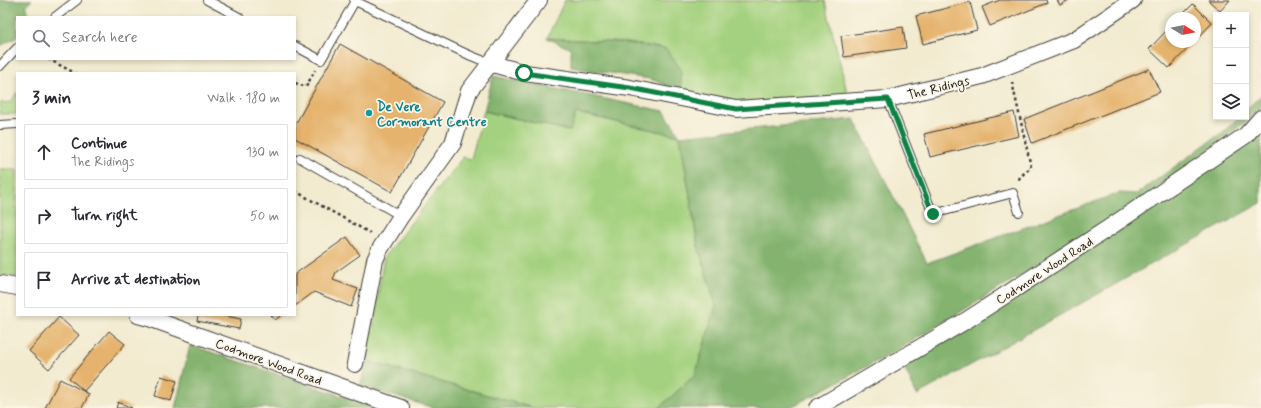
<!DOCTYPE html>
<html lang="en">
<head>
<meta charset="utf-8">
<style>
	body { margin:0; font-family:Mynerve,sans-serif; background:#f7f7f7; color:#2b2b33 }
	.controls { position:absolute; right:12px; top:12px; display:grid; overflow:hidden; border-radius:0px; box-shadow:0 2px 6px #0003 }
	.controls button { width:36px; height:36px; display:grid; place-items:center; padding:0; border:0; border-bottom:1px solid #e1e1e2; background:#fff; color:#2b2b33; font:20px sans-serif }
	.compass { position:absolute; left:1165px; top:12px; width:36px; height:36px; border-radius:50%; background:#fff; box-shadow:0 2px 6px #0003; rotate:100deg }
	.stop { position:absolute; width:12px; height:12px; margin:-9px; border:3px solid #0b8043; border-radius:50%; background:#fff }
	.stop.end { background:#0b8043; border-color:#fff; box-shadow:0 1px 4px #0008 }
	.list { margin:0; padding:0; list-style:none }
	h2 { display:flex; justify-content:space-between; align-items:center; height:52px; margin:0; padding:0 16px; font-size:17px }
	h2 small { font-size:13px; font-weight:400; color:#7c7c81 }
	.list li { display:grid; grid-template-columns:26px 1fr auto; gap:12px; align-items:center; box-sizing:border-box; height:56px; margin:0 8px 8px; padding:0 8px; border:1px solid #e1e1e2; border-radius:0px }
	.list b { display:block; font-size:15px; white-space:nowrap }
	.list p { margin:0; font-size:13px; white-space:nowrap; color:#7c7c81 }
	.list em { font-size:13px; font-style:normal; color:#7c7c81 }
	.icon { flex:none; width:22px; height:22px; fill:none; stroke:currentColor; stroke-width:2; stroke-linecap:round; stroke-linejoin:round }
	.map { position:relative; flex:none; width:1261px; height:408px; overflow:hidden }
	.search { position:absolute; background:#fff; box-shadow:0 2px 6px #0003; left:16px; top:16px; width:280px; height:44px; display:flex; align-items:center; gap:10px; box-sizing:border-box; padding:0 14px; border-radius:0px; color:#7c7c81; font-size:15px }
	.panel { position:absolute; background:#fff; box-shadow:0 2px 6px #0003; left:16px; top:72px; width:280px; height:244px; border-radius:0px }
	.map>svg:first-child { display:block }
</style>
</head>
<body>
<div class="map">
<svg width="1261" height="408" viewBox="0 0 1261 408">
	<rect width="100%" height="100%" fill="#fcf5e5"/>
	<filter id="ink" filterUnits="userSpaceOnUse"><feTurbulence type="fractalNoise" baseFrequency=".025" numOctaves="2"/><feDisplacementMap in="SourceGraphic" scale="8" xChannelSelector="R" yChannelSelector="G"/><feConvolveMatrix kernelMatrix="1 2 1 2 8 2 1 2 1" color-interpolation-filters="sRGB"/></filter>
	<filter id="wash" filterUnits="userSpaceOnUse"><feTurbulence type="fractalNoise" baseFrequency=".012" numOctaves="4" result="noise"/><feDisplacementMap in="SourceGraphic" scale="16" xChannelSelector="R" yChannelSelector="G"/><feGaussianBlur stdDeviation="0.9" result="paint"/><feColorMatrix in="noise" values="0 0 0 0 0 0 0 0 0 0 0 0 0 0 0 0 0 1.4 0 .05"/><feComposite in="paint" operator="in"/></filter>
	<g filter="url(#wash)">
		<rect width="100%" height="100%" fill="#f2ebd0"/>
		<path fill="#a4d17f" stroke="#60764e" d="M565,0L825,1L848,96L741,103L681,91L666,49L627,43L547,38Z
			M17,92V114H0V103L11,102Z
			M484,111L569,131L576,113L680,136L698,246L716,306L695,375L659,408H533L367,361L384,257L463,157L471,159Z
			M0,169H17V277L0,275Z"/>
		<path fill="#83b36e" stroke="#506845" d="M0,0H32L26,5L30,17H17V37L0,46Z
			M547,38L627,43L666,49L681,69V91L650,79L571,67V49Z
			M493,76L664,111L680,136L854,119L927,263L1119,193L1137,194L1224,131L1239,117H1246V110L1261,95V107L1249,119L1124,213L896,351L789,408H659L695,375L716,306L698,246L680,136L576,113L570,131L484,111Z
			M1261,124V203L917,395L904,367L983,317Z
			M190,345L357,401L375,408H175Z
			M367,361L533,408H434L360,386Z"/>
		<g id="blocks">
			<path fill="#e5b36d" d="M1000,0H1046L1047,3L990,26L982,7Z
				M1057,0H1069L1060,5Z
				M1208,0H1230L1220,11Z
				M970,2L977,30L923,44L916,16Z
				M1193,4L1212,23L1195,41V18H1179Z
				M1171,26V42H1194L1169,68L1149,49Z
				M903,27L906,48L844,57L841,36Z
				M340,44L443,102L392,192L295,138V125Z
				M1149,69L1160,92L1032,143L1024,119Z
				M1014,112L1019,136L930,157L924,134Z
				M347,237L360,255L336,272L333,280L358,289L351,307L314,292L295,306V274Z
				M198,315H220L241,319L239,329L197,321Z
				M271,315H282L275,320Z
				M59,317L79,335L49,369L29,351Z
				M109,331L125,344L84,391L69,378Z
				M161,376L177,381L171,401L155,396Z
				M60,379L89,394L82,408H45Z
				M118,402L132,408H116Z"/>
		</g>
	</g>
	<g filter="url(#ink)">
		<use href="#blocks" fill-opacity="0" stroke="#3c3b37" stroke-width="1"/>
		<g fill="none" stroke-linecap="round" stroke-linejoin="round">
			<g stroke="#3c3b37" stroke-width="10">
				<path id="lane" d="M207,0L239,17
					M355,1L469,55L489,63
					M55,17L77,0
					M295,46L321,60L355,1L354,0
					M0,66L17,48
					M888,99L933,214L1013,193L1019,212
					M0,125L17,124
					M300,158L401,216"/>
			</g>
			<g stroke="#3c3b37" stroke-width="18">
				<path id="street" d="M489,63L525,73L630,88L736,109L888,99L982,76L1074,40L1133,0
					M0,284L17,287
					M138,315L149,318L401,408
					M355,364L375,260L380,249L401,216L453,143L469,91L539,0
					M817,408L967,320L1107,229L1246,135L1261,118"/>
			</g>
			<path stroke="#3c3b37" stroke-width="2.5" stroke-dasharray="3 3" stroke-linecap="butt" d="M48,59L75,73
				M1012,82L1031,167L1020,177L1018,182
				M295,83L306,87L315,70
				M295,191L370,233"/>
			<use href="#lane" stroke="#fff" stroke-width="8"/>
			<use href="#street" stroke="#fff" stroke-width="16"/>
		</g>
	</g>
	<g fill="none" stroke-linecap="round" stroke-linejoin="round" filter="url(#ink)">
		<path stroke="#0b8043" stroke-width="5" d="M524,73L630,88L736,109L888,99L933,214"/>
	</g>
	<circle fill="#0f9aa8" stroke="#fcf5e5" stroke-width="1.5" cx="369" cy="113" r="4"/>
	<g text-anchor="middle" stroke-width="3.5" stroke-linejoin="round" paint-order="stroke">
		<g font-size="13" fill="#1c1c1c" stroke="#fcf5e5">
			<text transform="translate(938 87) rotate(-14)" y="5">The Ridings</text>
			<text transform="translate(1044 270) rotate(-33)" y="5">Codmore Wood Road</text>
			<text transform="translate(269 361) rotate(20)" y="5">Codmore Wood Road</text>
		</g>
		<g font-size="13" font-weight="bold" fill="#0d838f" stroke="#fcf5e5" text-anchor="start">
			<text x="377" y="111">De Vere<tspan x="377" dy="15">Cormorant Centre</tspan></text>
		</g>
	</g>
</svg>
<div class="controls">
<button>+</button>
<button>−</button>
<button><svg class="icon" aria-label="layers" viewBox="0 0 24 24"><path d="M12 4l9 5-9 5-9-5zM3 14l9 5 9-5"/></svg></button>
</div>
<svg class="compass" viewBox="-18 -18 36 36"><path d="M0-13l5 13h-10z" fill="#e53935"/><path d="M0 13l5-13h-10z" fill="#7c7c81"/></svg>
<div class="stop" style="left:524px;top:73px"></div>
<div class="stop end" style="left:933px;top:214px"></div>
<div class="search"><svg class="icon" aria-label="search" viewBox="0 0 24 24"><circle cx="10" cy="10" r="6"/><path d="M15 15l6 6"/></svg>Search here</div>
<section class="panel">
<h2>3 min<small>Walk · 180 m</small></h2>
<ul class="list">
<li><svg class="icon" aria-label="ahead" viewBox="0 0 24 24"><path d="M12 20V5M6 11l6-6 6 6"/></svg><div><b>Continue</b><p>The Ridings</p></div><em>130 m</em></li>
<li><svg class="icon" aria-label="right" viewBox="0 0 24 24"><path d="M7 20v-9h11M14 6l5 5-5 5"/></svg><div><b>Turn right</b></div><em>50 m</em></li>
<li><svg class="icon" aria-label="arrive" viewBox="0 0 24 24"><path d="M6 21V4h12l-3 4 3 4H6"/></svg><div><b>Arrive at destination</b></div></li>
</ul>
</section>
</div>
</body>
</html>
